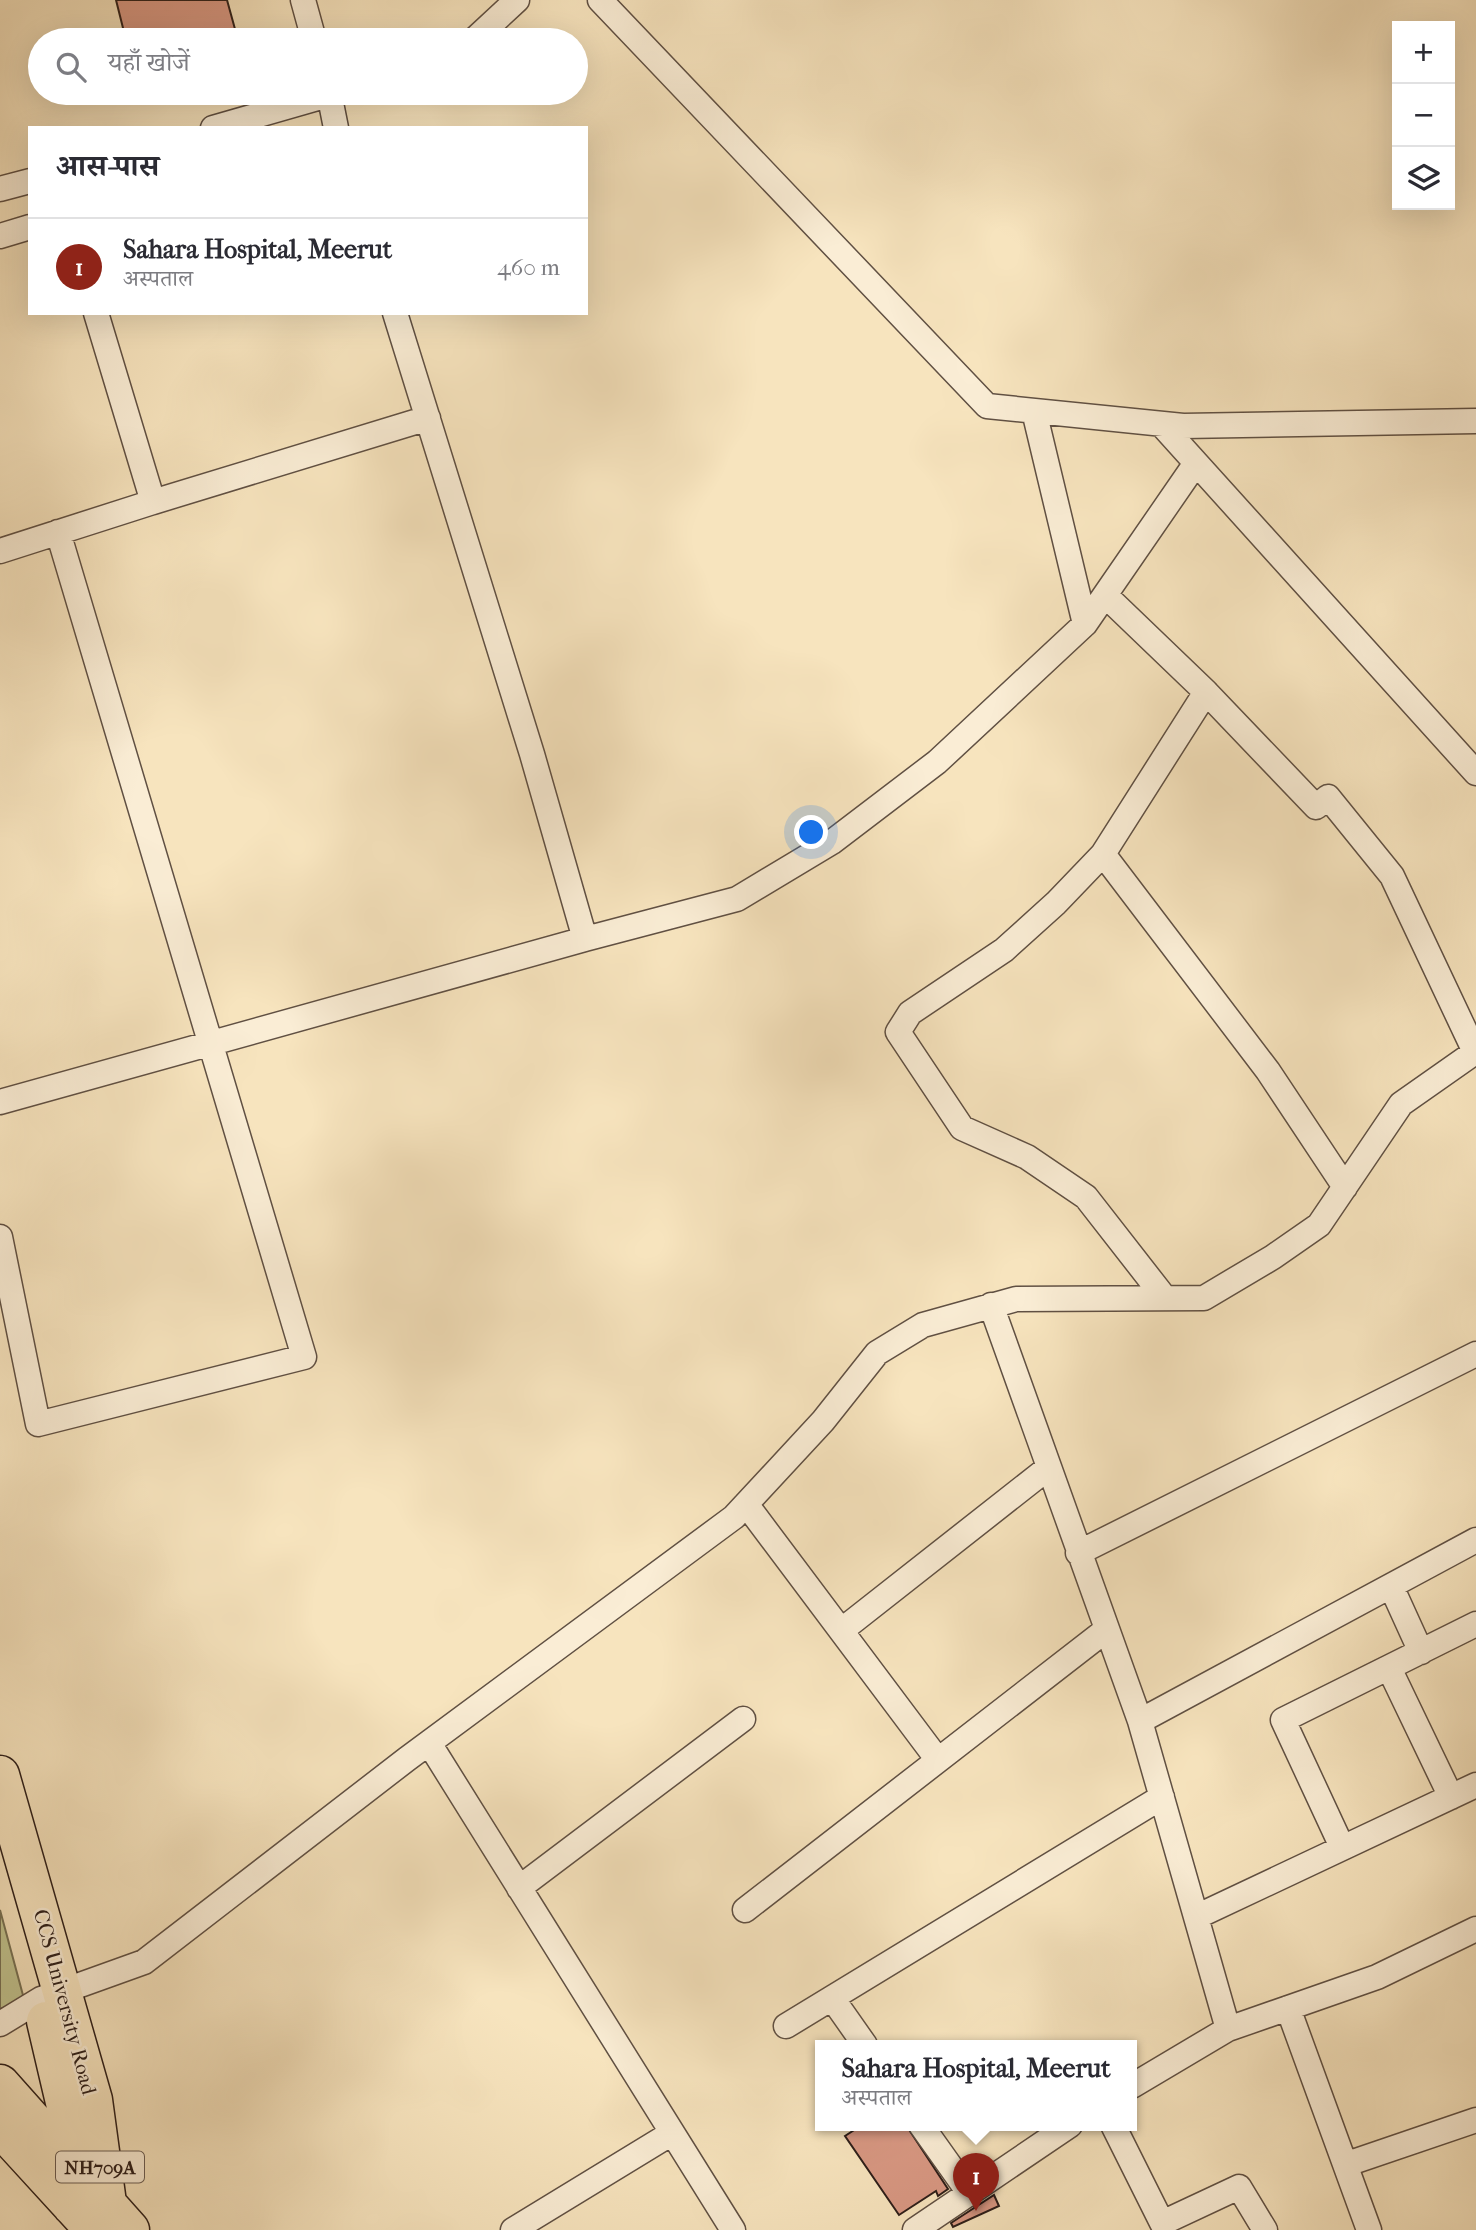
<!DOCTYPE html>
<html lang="hi">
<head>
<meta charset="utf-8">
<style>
	body { margin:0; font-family:"IM FELL French Canon","Noto Serif Devanagari",serif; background:#f2f2f3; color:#2b2b33 }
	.controls { position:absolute; right:21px; top:21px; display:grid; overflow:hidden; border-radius:0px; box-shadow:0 7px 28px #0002 }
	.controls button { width:63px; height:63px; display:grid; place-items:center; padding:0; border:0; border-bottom:2px solid #e1e1e2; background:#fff; color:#2b2b33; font:35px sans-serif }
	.you { position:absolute; left:812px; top:833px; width:24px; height:24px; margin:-18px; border:5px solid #fff; border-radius:50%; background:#1a73e8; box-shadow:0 0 0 10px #1a73e833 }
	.badge { display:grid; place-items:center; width:46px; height:46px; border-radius:50%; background:#8f2418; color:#fff; font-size:23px; font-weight:700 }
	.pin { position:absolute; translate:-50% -58px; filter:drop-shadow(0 2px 4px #0008) }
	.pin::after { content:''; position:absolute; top:37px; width:24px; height:21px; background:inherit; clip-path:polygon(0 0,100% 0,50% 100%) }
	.popup { position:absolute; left:815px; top:2040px; width:322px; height:91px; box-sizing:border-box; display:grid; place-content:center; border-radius:0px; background:#fff; filter:drop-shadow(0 2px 5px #0005); font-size:23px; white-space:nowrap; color:#7c7c81 }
	.popup b { font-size:26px; color:#2b2b33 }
	.popup::after { content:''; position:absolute; left:50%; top:100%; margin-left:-14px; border:14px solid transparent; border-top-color:#fff }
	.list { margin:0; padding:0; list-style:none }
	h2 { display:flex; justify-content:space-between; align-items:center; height:91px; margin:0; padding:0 28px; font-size:30px }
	h2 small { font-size:23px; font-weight:400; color:#7c7c81 }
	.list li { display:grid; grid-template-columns:46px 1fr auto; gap:21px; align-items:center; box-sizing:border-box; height:98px; padding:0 28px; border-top:2px solid #e1e1e2 }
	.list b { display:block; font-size:26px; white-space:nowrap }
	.list p { margin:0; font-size:23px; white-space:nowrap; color:#7c7c81 }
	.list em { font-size:23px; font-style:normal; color:#7c7c81 }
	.icon { flex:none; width:38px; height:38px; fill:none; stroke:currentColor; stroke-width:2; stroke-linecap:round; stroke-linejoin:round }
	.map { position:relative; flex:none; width:1476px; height:2230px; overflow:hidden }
	.search { position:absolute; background:#fff; box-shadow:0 7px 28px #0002; left:28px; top:28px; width:560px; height:77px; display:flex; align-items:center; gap:18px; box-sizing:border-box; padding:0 24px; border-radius:38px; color:#7c7c81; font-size:26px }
	.panel { position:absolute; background:#fff; box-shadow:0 7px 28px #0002; left:28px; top:126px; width:560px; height:189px; border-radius:0px }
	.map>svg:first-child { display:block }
</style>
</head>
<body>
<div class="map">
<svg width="1476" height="2230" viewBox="0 0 1476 2230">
	<rect width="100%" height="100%" fill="#f7e4be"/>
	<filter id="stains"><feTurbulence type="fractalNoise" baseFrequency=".00286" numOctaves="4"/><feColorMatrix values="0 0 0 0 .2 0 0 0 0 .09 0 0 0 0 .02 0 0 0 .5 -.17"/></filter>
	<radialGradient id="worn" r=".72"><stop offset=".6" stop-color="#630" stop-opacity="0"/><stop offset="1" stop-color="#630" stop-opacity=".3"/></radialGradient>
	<path fill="#c1c38f" stroke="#787154" stroke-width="2" d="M0,1910L24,1999L0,2009Z"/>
	<path fill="#d89883" stroke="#2e1f1a" stroke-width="2" d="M116,0H227L238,40H126Z
		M862,2125H906L948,2189L938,2196L936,2191L899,2215L845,2136Z
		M994,2195L999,2206L953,2227L951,2223Z"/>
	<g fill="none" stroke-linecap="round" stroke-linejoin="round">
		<g stroke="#605043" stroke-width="27">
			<path id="minor" d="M303,0L314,40
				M600,0L987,406L1183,426L1476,421
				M474,40L517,0
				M329,93L336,128
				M213,128L335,93
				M0,189L30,181
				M0,236L30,227
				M395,313L532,754L585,939L737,899L832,842L937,762L1085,624L1196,463
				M1034,411L1085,624
				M1161,424L1476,773
				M153,502L428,418
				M0,551L153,502L96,313
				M1103,854L1268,1071L1345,1187
				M0,1102L585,939
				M0,1237L38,1424L304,1357L58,532
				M1164,1297L1086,1197L1027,1157L962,1128L898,1032L910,1013L1004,950L1056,903L1103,854L1206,692
				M991,1305L1140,1721L1228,2029L1132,2086
				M746,1504L938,1760
				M1078,1553L1476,1354
				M1391,1586L1421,1652
				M842,1630L1048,1468
				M1389,1668L1451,1797
				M1140,1721L1476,1540
				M429,1743L733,2230
				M1342,1847L1283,1720L1476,1624
				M519,1888L743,1719
				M745,1910L1106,1630
				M1196,1917L1476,1785
				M832,1998L865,2045
				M1288,2008L1369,2230
				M0,2024L41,1999L144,1962L407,1759L734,1517L823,1421L877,1353L923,1325L1016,1299L1204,1298L1273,1257L1319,1225L1401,1104L1475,1052L1392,876L1328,797L1316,807L1206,692L1105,595
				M786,2026L1162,1797
				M1228,2029L1377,1977L1476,1929
				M921,2125L970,2194
				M1113,2125L1162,2223L1239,2187L1265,2230
				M1347,2164L1476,2120
				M513,2230L672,2133
				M915,2230L1070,2125"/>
		</g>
		<g stroke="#2e1f1a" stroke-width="41">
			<path id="trunk" d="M0,1775L93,2100L107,2203L94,2230
				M46,2021L82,2175L72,2206
				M0,2084L130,2230
				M0,2127L86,2221"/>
		</g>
		<use href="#minor" stroke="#faedd5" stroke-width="24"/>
		<use href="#trunk" stroke="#f7e4be" stroke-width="38"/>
	</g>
	<g text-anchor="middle" stroke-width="5" stroke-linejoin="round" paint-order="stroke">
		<rect fill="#faedd5" stroke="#6b5d52" stroke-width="2" x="56" y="2151.5" width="88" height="31" rx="5"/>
		<g font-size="19" font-weight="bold" fill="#2e1f1a">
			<text x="100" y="2174">NH709A</text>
		</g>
		<g font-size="21" fill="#2e1f1a" stroke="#faedd5">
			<text transform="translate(65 2002) rotate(75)" y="7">CCS University Road</text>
		</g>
	</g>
	<rect width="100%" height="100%" filter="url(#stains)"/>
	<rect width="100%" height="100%" fill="url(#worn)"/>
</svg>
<div class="controls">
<button>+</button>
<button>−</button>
<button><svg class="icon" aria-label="layers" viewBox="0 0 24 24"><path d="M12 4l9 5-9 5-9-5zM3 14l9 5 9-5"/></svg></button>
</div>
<div class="you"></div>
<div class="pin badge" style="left:976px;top:2211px">1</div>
<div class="popup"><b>Sahara Hospital, Meerut</b>अस्पताल</div>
<div class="search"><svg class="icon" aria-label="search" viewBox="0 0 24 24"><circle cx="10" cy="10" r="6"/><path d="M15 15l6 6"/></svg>यहाँ खोजें</div>
<section class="panel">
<h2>आस-पास<small></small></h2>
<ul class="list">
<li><span class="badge">1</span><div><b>Sahara Hospital, Meerut</b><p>अस्पताल</p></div><em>460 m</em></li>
</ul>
</section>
</div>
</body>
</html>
